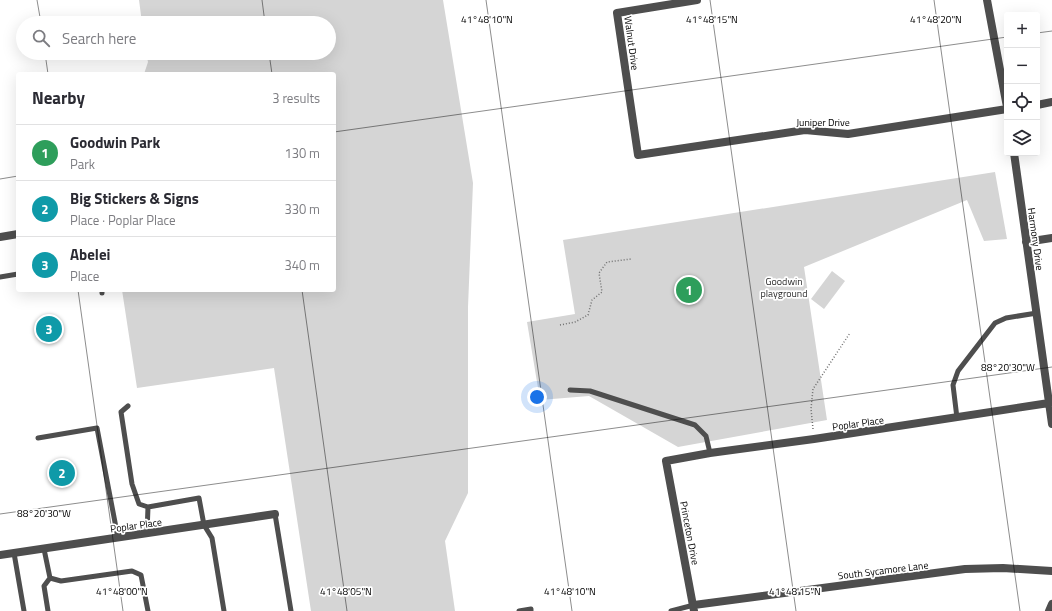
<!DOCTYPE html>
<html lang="en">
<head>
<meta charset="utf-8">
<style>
	body { margin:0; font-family:"Titillium Web",sans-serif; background:#f7f7f7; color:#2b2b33 }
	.controls { position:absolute; right:12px; top:12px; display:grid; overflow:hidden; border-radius:4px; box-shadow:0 4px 16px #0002 }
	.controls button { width:36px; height:36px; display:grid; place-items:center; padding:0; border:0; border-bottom:1px solid #e1e1e2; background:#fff; color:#2b2b33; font:20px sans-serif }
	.you { position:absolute; left:537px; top:397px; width:14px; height:14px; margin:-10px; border:3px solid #fff; border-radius:50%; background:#1a73e8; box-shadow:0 0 0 6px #1a73e833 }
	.badge { display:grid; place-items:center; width:26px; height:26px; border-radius:50%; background:#ea580c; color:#fff; font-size:13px; font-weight:700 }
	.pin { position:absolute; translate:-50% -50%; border:2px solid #fff; box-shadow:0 1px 4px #0006 }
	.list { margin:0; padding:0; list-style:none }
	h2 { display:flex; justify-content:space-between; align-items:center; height:52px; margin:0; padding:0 16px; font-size:17px }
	h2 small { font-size:13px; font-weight:400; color:#7c7c81 }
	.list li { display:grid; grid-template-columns:26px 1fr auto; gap:12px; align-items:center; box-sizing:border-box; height:56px; padding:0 16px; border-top:1px solid #e1e1e2 }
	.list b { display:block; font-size:15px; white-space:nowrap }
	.list p { margin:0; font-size:13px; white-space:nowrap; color:#7c7c81 }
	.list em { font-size:13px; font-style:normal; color:#7c7c81 }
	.icon { flex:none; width:22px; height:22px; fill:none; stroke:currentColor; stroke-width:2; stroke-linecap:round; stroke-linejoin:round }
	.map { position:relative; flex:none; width:1052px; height:611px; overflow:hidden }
	.search { position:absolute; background:#fff; box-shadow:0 4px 16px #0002; left:16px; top:16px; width:320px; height:44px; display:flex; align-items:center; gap:10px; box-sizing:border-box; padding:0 14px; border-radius:22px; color:#7c7c81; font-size:15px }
	.panel { position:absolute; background:#fff; box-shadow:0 4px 16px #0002; left:16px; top:72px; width:320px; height:220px; border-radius:4px }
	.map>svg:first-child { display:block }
</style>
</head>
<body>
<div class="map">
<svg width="1052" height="611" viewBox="0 0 1052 611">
	<rect width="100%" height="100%" fill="#fff"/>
	<path fill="#d5d5d5" d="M139,0H443L473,183L468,307V493L445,541L455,611H311L274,368L137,388L122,290H334V74H144L148,62L146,53H329V23H142Z
		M995,172L1007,239L984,241L967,200L804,267L827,420L678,447L589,396L540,400L527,322L575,314L563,240Z
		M832,271L845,281L824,309L811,299Z"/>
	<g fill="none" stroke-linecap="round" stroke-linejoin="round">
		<path stroke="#707070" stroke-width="1.5" stroke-dasharray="1 2" stroke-linecap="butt" d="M560,325L575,322L588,315L592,300L602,292L599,273L607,262L631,259
			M813,429L811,409L813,389L850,333"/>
		<path stroke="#4e4e4e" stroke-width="5" d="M0,277L18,274
			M102,290V293
			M570,390L590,391L695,425L706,436L710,453
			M128,406L121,412L132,484L139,504L148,507
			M957,418L953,385L958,371L995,323L1006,318L1037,313
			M38,438L97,428L118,538
			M275,514L291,611
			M147,533L148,507L199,498L204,525L212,538L224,611
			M44,549L50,578L44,586L48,611
			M14,553L24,611
			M50,578L61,581L132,571L141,575L148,611
			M519,611L531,609V611
			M671,611L694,605"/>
		<path stroke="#4e4e4e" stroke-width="8" d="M697,0L617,13L638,155L805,130L848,134L1007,109
			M987,0L1007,107
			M1037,105L1052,102
			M1014,153L1052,424
			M0,237L18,234
			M1026,242L1052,238
			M0,555L275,514
			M694,605L965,569L1003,568L1052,571
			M694,611L666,461L710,453L814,439L1049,403
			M1049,611L1052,604"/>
	</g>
	<path fill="none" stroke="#000" stroke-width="1" stroke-opacity="0.45" d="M37,0L41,23M262,0L265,23M486,0L572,611M710,0L796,611M934,0L1020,611M1037,33L1052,31M45,53L48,74M269,53L272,74M334,132L1007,37M0,179L18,176M78,290L123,611M302,290L347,611M0,514L1052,367"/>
	<g text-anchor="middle" stroke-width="3.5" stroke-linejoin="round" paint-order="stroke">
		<g font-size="10" fill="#000" stroke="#fff">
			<text transform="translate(632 43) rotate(82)" y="4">Walnut Drive</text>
			<text x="823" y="126">Juniper Drive</text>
			<text transform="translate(1036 239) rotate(82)" y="4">Harmony Drive</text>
			<text transform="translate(858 423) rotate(-8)" y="4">Poplar Place</text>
			<text transform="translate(136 525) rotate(-8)" y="4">Poplar Place</text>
			<text transform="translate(690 533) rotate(79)" y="4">Princeton Drive</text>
			<text transform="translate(883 570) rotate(-7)" y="4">South Sycamore Lane</text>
		</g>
		<g font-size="10" fill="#2c2c2c" stroke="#fff">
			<text x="784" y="285">Goodwin<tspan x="784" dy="12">playground</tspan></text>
		</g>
	</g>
	<g font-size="10" text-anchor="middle" fill="#000" stroke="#fff" stroke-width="3.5" stroke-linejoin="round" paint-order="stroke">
		<text x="487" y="23">41°48'10"N</text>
		<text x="712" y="23">41°48'15"N</text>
		<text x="936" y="23">41°48'20"N</text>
		<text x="1008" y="371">88°20'30"W</text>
		<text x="44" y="517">88°20'30"W</text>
		<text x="122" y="595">41°48'00"N</text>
		<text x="346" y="595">41°48'05"N</text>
		<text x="570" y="595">41°48'10"N</text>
		<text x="795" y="595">41°48'15"N</text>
	</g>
</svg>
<div class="controls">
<button>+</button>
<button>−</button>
<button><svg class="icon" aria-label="locate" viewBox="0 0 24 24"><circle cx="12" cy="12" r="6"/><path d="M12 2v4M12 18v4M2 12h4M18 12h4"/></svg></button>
<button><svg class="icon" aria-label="layers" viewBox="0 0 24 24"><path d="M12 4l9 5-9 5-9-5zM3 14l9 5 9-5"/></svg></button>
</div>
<div class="you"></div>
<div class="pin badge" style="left:689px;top:290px;background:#2e9e5b">1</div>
<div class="pin badge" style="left:62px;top:473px;background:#0f9aa8">2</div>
<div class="pin badge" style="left:49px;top:329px;background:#0f9aa8">3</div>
<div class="search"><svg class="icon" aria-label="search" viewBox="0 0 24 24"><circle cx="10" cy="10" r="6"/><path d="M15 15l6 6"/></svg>Search here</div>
<section class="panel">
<h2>Nearby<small>3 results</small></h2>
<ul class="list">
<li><span class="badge" style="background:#2e9e5b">1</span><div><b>Goodwin Park</b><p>Park</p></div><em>130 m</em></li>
<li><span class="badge" style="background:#0f9aa8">2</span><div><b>Big Stickers &amp; Signs</b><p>Place · Poplar Place</p></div><em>330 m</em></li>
<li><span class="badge" style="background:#0f9aa8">3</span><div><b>Abelei</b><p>Place</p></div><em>340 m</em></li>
</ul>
</section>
</div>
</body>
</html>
